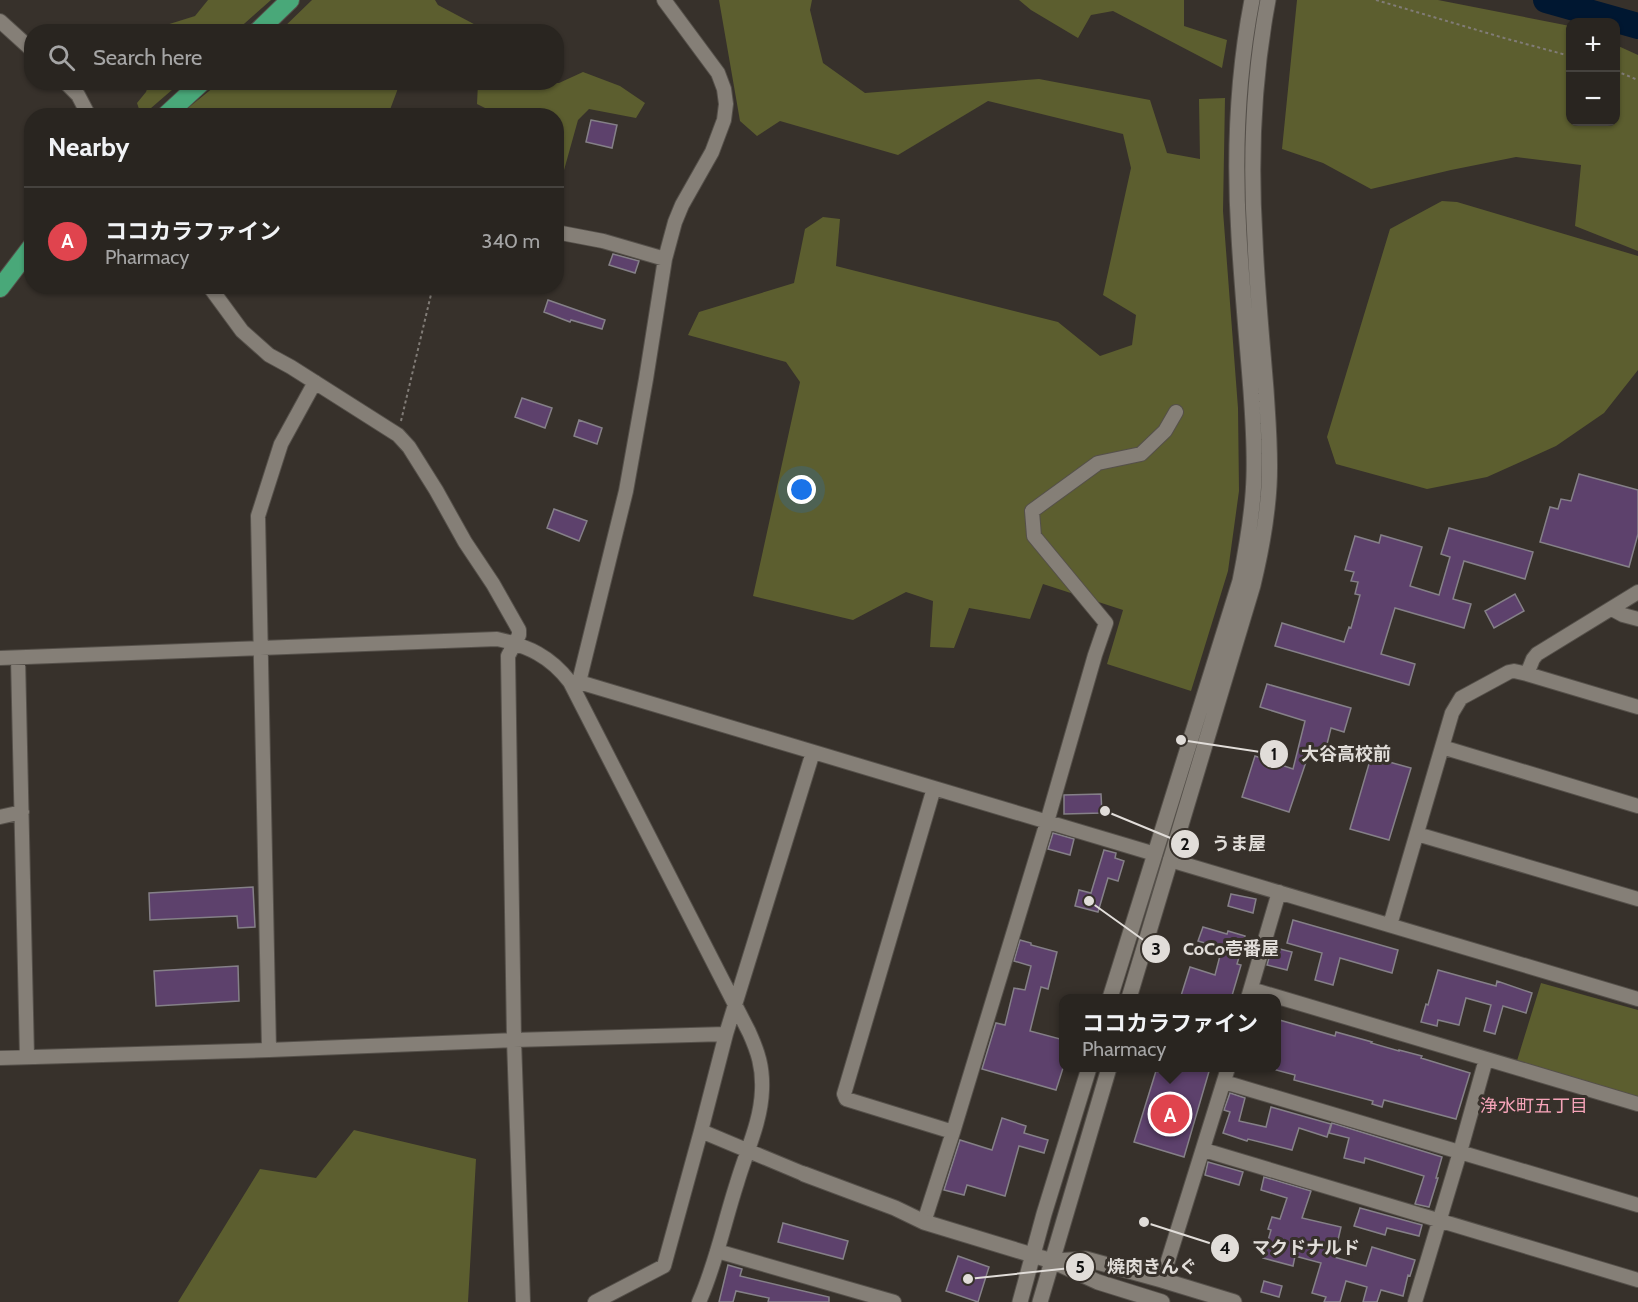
<!DOCTYPE html>
<html lang="en">
<head>
<meta charset="utf-8">
<style>
	body { margin:0; font-family:Cabin,"Noto Sans JP",sans-serif; background:#35312d; color:#f1f3f6 }
	.controls { position:absolute; right:18px; top:18px; display:grid; overflow:hidden; border-radius:12px; box-shadow:0 2px 4px #0004 }
	.controls button { width:54px; height:54px; display:grid; place-items:center; padding:0; border:0; border-bottom:2px solid #45423e; background:#292520; color:#f1f3f6; font:30px sans-serif }
	.you { position:absolute; left:802px; top:490px; width:21px; height:21px; margin:-15px; border:4px solid #fff; border-radius:50%; background:#1a73e8; box-shadow:0 0 0 9px #1a73e833 }
	.badge { display:grid; place-items:center; width:39px; height:39px; border-radius:50%; background:#8c9099; color:#fff; font-size:20px; font-weight:700 }
	.pin { position:absolute; translate:-50% -50%; border:3px solid #fff; box-shadow:0 2px 6px #0006 }
	.popup { position:absolute; left:1059px; top:994px; width:222px; height:78px; box-sizing:border-box; display:grid; place-content:center; border-radius:12px; background:#292520; filter:drop-shadow(0 2px 4px #0005); font-size:20px; white-space:nowrap; color:#a5a5a5 }
	.popup b { font-size:22px; color:#f1f3f6 }
	.popup::after { content:''; position:absolute; left:50%; top:100%; margin-left:-12px; border:12px solid transparent; border-top-color:#292520 }
	.list { margin:0; padding:0; list-style:none }
	h2 { display:flex; justify-content:space-between; align-items:center; height:78px; margin:0; padding:0 24px; font-size:26px }
	h2 small { font-size:20px; font-weight:400; color:#a5a5a5 }
	.list li { display:grid; grid-template-columns:39px 1fr auto; gap:18px; align-items:center; box-sizing:border-box; height:108px; padding:0 24px; border-top:2px solid #45423e }
	.list b { display:block; font-size:22px; white-space:nowrap }
	.list p { margin:0; font-size:20px; white-space:nowrap; color:#a5a5a5 }
	.list em { font-size:20px; font-style:normal; color:#a5a5a5 }
	.icon { flex:none; width:33px; height:33px; fill:none; stroke:currentColor; stroke-width:2; stroke-linecap:round; stroke-linejoin:round }
	.map { position:relative; flex:none; width:1638px; height:1302px; overflow:hidden }
	.search { position:absolute; background:#292520; box-shadow:0 2px 4px #0004; left:24px; top:24px; width:540px; height:66px; display:flex; align-items:center; gap:15px; box-sizing:border-box; padding:0 21px; border-radius:24px; color:#a5a5a5; font-size:22px }
	.panel { position:absolute; background:#292520; box-shadow:0 2px 4px #0004; left:24px; top:108px; width:540px; height:186px; border-radius:24px }
	.map>svg:first-child { display:block }
</style>
</head>
<body>
<div class="map">
<svg width="1638" height="1302" viewBox="0 0 1638 1302">
	<rect width="100%" height="100%" fill="#37312b"/>
	<path fill="#5c5e2f" d="M208,0H271L236,31H147L195,16Z
		M312,0H435L438,5L487,31H280Z
		M719,0H812L810,10L823,63L865,93L1039,79L1150,100L1167,153L1200,159L1199,99L1225,98L1223,211L1238,408L1239,491L1228,571L1191,691L1107,664L1123,610L1043,584L1030,619L969,608L954,648L930,647L933,601L906,592L853,620L753,596L800,382L786,362L688,335L699,312L794,283L805,229L823,217L840,219L836,266L1058,322L1100,356L1132,345L1136,315L1103,295L1131,168L1123,134L988,101L898,155L780,121L757,136L740,121Z
		M1019,0H1184V26L1227,40L1222,68L1113,11L1091,15L1078,38L1031,10Z
		M1297,0H1438L1570,26V122H1616V45L1638,55V251L1575,226L1581,165L1516,157L1451,170L1371,189L1323,163L1282,149Z
		M583,72L620,86L645,103L636,118L589,109L578,120L559,188H556V116L494,115L493,112L477,104L478,83H559Z
		M149,83H180L143,115H141L137,103L146,92Z
		M219,83H400L388,115L178,116Z
		M1442,201L1457,202L1638,256V370L1604,413L1556,446L1487,477L1427,489L1336,464L1327,437L1390,229Z
		M1541,983L1638,1010V1101L1516,1064Z
		M354,1130L476,1159L468,1302H178L260,1169L316,1178Z"/>
	<g fill="none" stroke-linecap="round" stroke-linejoin="round">
		<path stroke="#001731" stroke-width="26" d="M1546,0L1638,26"/>
	</g>
	<path fill="#5d416c" stroke="#858088" stroke-width="1.5" d="M591,120L617,125L612,148L586,142Z
		M613,254L639,261L635,273L609,265Z
		M548,300L605,320L602,329L571,320L570,322L544,312Z
		M522,398L552,408L545,428L515,417Z
		M579,420L602,428L597,444L574,436Z
		M1579,474L1638,490V534L1629,567L1540,542L1550,507L1558,509L1561,499L1571,501Z
		M554,509L587,521L579,541L547,528Z
		M1449,528L1533,552L1525,579L1464,561L1453,599L1471,604L1464,628L1395,608L1381,654L1415,664L1409,685L1275,646L1282,623L1344,642L1349,627L1351,628L1360,595L1355,594L1358,582L1351,581L1354,572L1345,570L1355,536L1379,543L1381,535L1422,547L1410,586L1439,595L1450,557L1441,554Z
		M1515,594L1524,611L1494,628L1485,611Z
		M1267,684L1351,708L1344,732L1331,728L1323,760L1308,756L1289,812L1242,797L1255,756L1293,769L1305,721L1260,707Z
		M1371,757L1411,768L1389,840L1350,829Z
		M1101,794L1102,813L1064,814V795Z
		M1053,833L1074,839L1070,855L1048,849Z
		M1104,850L1116,853L1115,858L1124,861L1118,881L1108,878L1098,912L1075,906L1079,890L1091,893Z
		M253,887L255,927L238,928L237,916L150,920L149,893Z
		M1231,894L1256,899L1253,913L1228,906Z
		M1293,920L1398,950L1392,973L1340,958L1333,985L1315,980L1322,953L1287,943Z
		M1203,927L1227,934L1228,931L1245,936L1237,964L1241,965L1231,999H1180L1190,967L1215,975L1222,948L1198,941Z
		M1020,940L1031,943V945L1057,952L1048,989L1041,987L1030,1031L1064,1040V1065L1056,1090L982,1069L996,1023L1005,1025L1014,988L1025,990L1031,966L1014,961Z
		M1272,947L1292,952L1287,970L1267,965Z
		M238,966L239,1001L156,1006L154,971Z
		M1438,970L1496,986L1497,981L1532,993L1526,1013L1503,1006L1495,1034L1484,1031L1491,1005L1466,998L1459,1025L1438,1020L1437,1026L1421,1022L1426,1004L1428,1005Z
		M1276,1019L1335,1036L1336,1032L1372,1042L1371,1043L1399,1051V1050L1422,1056L1421,1058L1470,1073L1456,1119L1384,1100L1382,1107L1372,1104L1373,1101L1294,1080L1295,1075L1276,1070Z
		M1170,1068H1210L1184,1157L1134,1142L1156,1071L1169,1075Z
		M1230,1093L1245,1098L1239,1121L1266,1127L1271,1107L1331,1124L1327,1137L1299,1128L1292,1150L1248,1139L1247,1141L1223,1133L1230,1112L1224,1110Z
		M1002,1118L1026,1126L1024,1133L1048,1140L1044,1153L1019,1146L1005,1196L967,1185L964,1195L944,1190L960,1140L992,1150Z
		M1332,1123L1442,1157L1436,1178H1438L1429,1207L1415,1204L1424,1176L1365,1158L1364,1163L1344,1158L1349,1138L1329,1133Z
		M1208,1162L1243,1172L1239,1185L1205,1175Z
		M1264,1177L1311,1191L1302,1218L1341,1227L1334,1257L1366,1266L1372,1247L1415,1260L1410,1276L1408,1275L1403,1296L1381,1290L1377,1302H1363L1367,1287L1346,1281L1340,1302H1324L1326,1297L1312,1293L1321,1263L1295,1256L1293,1266L1263,1258L1271,1230L1268,1229L1272,1217L1280,1219L1287,1198L1261,1190Z
		M1360,1208L1422,1225L1419,1236L1387,1228L1385,1235L1354,1226Z
		M783,1223L848,1241L843,1259L778,1242Z
		M958,1256L989,1267L978,1302L946,1291Z
		M728,1265L742,1269L740,1276L829,1297V1302H768L769,1298L736,1291L733,1302H719Z
		M1264,1281L1282,1286L1279,1297L1261,1292Z"/>
	<g fill="none" stroke-linecap="round" stroke-linejoin="round">
		<g stroke="#55504a" stroke-width="16">
			<path id="street" d="M0,21L32,50
				M65,82L78,95L89,116
				M556,232L603,241L665,259
				M209,286L242,331L269,355L291,367L398,435L409,447L436,490L465,542L493,584L519,630V635L508,656L514,1040L523,1302
				M1612,609L1623,615L1638,619
				M0,658L497,639C528,646 550,656 570,682L749,1032C758,1052 763,1067 762,1090C761,1122 746,1152 737,1183C724,1223 716,1264 699,1302
				M18,658L27,1057
				M1527,674L1533,659L1537,654L1638,592
				M572,682H579L1155,854
				M579,682L626,491L646,379L665,259L675,222L682,205L712,152L724,120L726,104L724,89L718,73L664,0
				M1442,747L1638,806
				M934,788L844,1094L846,1099L953,1132
				M0,817L22,812
				M1417,834L1638,899
				M1170,860L1638,999
				M1390,925L1452,713L1461,698L1509,672L1514,671L1527,674L1638,707
				M1251,989L1638,1104
				M1248,998L1279,892
				M269,1050L258,516L281,444L315,382
				M0,1058L269,1050L514,1040L726,1034
				M1224,1082L1638,1205
				M701,1131L804,1174
				M1204,1150L1638,1280
				M924,1222L953,1132L1047,822L1095,655L1106,623L1034,536L1032,511L1098,463L1141,454L1165,431L1176,412
				M717,1251L894,1302
				M1162,1280L1228,1068
				M595,1302L664,1266L701,1131L726,1034L813,752
				M1415,1302L1460,1152L1486,1059"/>
		</g>
		<g stroke="#55504a" stroke-width="17">
			<path id="secondary" d="M1110,998L1240,581C1247,546 1253,512 1254,477C1255,448 1253,419 1251,391C1247,339 1242,288 1239,236C1234,157 1237,77 1252,0
				M1129,998L1253,585C1261,552 1267,520 1269,486C1271,454 1268,422 1266,390C1262,340 1257,290 1255,240C1250,160 1253,79 1268,0
				M804,1174L895,1208L924,1222L1052,1261L1098,1282L1162,1302
				M1055,1261L1086,1259L1162,1280L1234,1302
				M1020,1302L1044,1214L1089,1068
				M1040,1302L1109,1068"/>
		</g>
		<g stroke="#55504a" stroke-width="20">
			<path id="highway" d="M257,32L290,0
				M165,116L202,82
				M0,288L32,246"/>
		</g>
		<path stroke="#817c77" stroke-width="2" stroke-dasharray="3 3" stroke-linecap="butt" d="M1376,0L1504,38L1570,56
			M1616,71L1638,80
			M401,421L433,286"/>
		<use href="#street" stroke="#857f77" stroke-width="14"/>
		<use href="#secondary" stroke="#857f77" stroke-width="15"/>
		<use href="#highway" stroke="#49a879" stroke-width="18"/>
	</g>
	<g text-anchor="middle" stroke-width="6" stroke-linejoin="round" paint-order="stroke">
		<g font-size="18" fill="#f6a4b9" stroke="#37312b">
			<text x="1534" y="1112">浄水町五丁目</text>
		</g>
	</g>
	<path fill="none" stroke="#e1ddd9" stroke-width="2" d="M1181 740L1274 754M1105 811L1185 844M1089 901L1156 949M1144 1222L1225 1248M968 1279L1080 1267"/>
	<g fill="#e1ddd9" stroke="#37312b" stroke-width="2">
		<circle cx="1181" cy="740" r="6"/>
		<circle cx="1105" cy="811" r="6"/>
		<circle cx="1089" cy="901" r="6"/>
		<circle cx="1144" cy="1222" r="6"/>
		<circle cx="968" cy="1279" r="6"/>
		<circle cx="1274" cy="754" r="15"/>
		<circle cx="1185" cy="844" r="15"/>
		<circle cx="1156" cy="949" r="15"/>
		<circle cx="1225" cy="1248" r="15"/>
		<circle cx="1080" cy="1267" r="15"/>
	</g>
	<g font-size="18" text-anchor="middle" font-weight="bold" fill="#111">
		<text x="1274" y="760">1</text>
		<text x="1185" y="850">2</text>
		<text x="1156" y="955">3</text>
		<text x="1225" y="1254">4</text>
		<text x="1080" y="1273">5</text>
	</g>
	<g font-size="18" text-anchor="middle" font-weight="bold" fill="#e1ddd9" stroke="#37312b" stroke-width="6" stroke-linejoin="round" paint-order="stroke">
		<text x="1346" y="760">大谷高校前</text>
		<text x="1239" y="850">うま屋</text>
		<text x="1231" y="955">CoCo壱番屋</text>
		<text x="1306" y="1254">マクドナルド</text>
		<text x="1152" y="1273">焼肉きんぐ</text>
	</g>
</svg>
<div class="controls">
<button>+</button>
<button>−</button>
</div>
<div class="you"></div>
<div class="pin badge" style="left:1170px;top:1114px;background:#e0444e">A</div>
<div class="popup"><b>ココカラファイン</b>Pharmacy</div>
<div class="search"><svg class="icon" aria-label="search" viewBox="0 0 24 24"><circle cx="10" cy="10" r="6"/><path d="M15 15l6 6"/></svg>Search here</div>
<section class="panel">
<h2>Nearby<small></small></h2>
<ul class="list">
<li><span class="badge" style="background:#e0444e">A</span><div><b>ココカラファイン</b><p>Pharmacy</p></div><em>340 m</em></li>
</ul>
</section>
</div>
</body>
</html>
